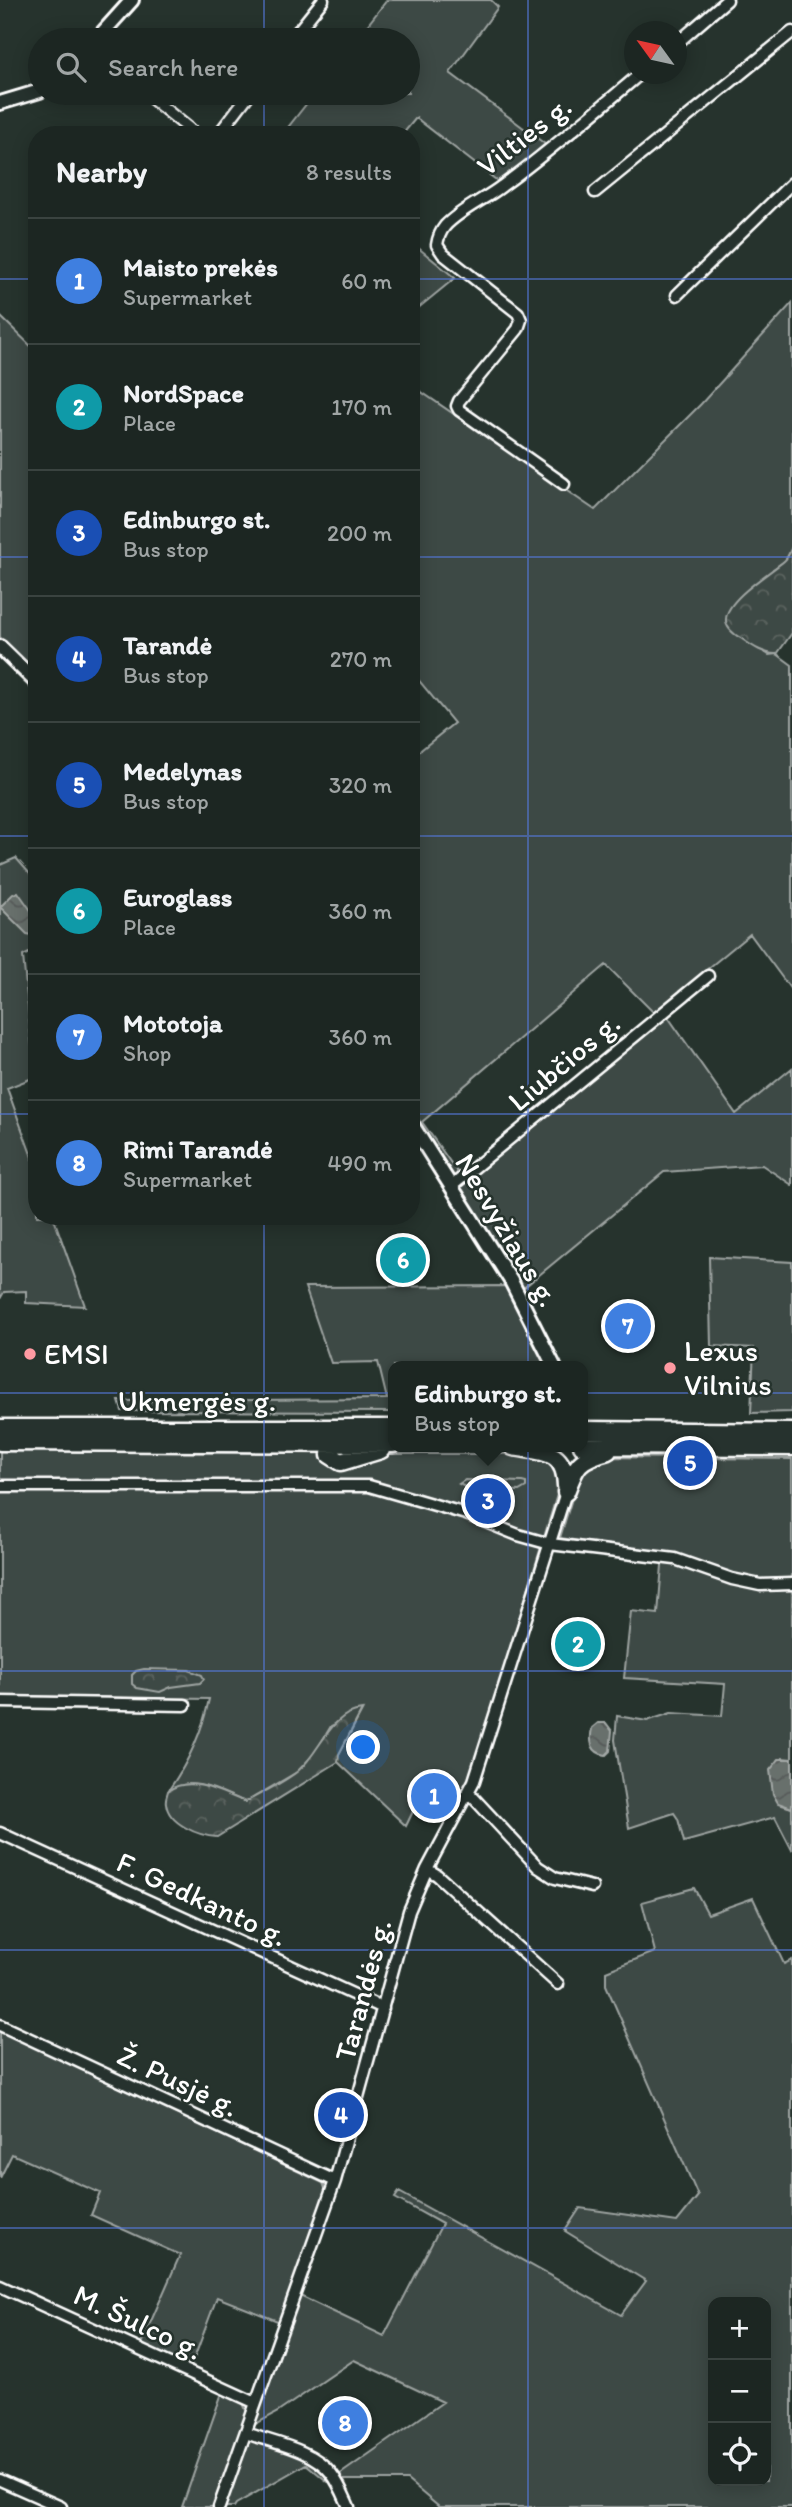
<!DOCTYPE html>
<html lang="en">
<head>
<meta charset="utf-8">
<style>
	body { margin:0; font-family:Itim,sans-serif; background:#29322f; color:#f1f3f6 }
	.controls { position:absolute; right:21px; bottom:21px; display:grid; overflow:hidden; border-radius:14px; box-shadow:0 4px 18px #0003 }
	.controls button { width:63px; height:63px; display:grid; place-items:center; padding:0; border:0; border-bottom:2px solid #3a4340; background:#1c2622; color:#f1f3f6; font:35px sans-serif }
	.compass { position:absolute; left:624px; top:21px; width:63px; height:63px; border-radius:50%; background:#1c2622; box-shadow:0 4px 18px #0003; rotate:303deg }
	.you { position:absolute; left:364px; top:1748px; width:24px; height:24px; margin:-18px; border:5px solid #fff; border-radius:50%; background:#1a73e8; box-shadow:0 0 0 10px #1a73e833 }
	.badge { display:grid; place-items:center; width:46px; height:46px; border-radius:50%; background:#ff9aa2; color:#fff; font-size:23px; font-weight:700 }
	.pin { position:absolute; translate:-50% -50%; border:4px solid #fff; box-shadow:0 2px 7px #0006 }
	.popup { position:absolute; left:388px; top:1361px; width:200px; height:91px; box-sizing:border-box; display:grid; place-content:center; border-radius:14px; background:#1c2622; filter:drop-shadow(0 2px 5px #0005); font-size:23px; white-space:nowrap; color:#a0a5a5 }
	.popup b { font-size:26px; color:#f1f3f6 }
	.popup::after { content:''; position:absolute; left:50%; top:100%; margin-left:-14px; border:14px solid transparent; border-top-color:#1c2622 }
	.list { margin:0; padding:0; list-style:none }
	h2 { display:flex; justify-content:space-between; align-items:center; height:91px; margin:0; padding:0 28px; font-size:30px }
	h2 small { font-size:23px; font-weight:400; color:#a0a5a5 }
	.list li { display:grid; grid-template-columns:46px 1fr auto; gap:21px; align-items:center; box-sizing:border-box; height:126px; padding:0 28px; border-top:2px solid #3a4340 }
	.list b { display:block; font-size:26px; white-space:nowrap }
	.list p { margin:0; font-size:23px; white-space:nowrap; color:#a0a5a5 }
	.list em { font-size:23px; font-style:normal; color:#a0a5a5 }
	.icon { flex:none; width:38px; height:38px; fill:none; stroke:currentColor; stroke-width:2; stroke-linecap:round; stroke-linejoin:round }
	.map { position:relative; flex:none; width:792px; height:2507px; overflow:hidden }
	.search { position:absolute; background:#1c2622; box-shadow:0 4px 18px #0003; left:28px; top:28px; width:392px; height:77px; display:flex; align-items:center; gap:18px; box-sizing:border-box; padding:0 24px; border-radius:38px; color:#a0a5a5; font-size:26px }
	.panel { position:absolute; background:#1c2622; box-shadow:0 4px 18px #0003; left:28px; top:126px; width:392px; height:1099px; border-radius:28px }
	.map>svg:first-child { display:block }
</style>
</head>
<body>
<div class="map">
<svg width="792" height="2507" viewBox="0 0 792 2507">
	<defs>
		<pattern id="forest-crowns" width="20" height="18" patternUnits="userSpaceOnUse" patternTransform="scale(1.75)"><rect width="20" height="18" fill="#3e4944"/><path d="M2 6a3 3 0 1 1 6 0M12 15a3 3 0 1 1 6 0" fill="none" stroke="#5b6460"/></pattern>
		<pattern id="water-waves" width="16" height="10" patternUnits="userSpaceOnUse" patternTransform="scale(1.75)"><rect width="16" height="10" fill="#67706c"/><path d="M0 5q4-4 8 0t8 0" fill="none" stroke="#575a59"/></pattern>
	</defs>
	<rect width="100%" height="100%" fill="#26332d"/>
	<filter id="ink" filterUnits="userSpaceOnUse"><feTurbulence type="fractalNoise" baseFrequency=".0143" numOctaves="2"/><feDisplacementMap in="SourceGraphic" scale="14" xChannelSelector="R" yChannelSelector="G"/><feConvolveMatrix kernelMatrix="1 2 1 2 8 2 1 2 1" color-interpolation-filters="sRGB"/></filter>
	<g filter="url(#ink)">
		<path fill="#3e4944" stroke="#9ea4a2" stroke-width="2" fill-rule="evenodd" d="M387,0H491L498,7L450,73L545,144L500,183L416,118L402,135H282L315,93H408V40H356Z
			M411,242L455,278L411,314Z
			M792,303V547L786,560L773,569L757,647L769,655L777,654L792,665V991L750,934L654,1013L606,965L422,1122L465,1183L668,1017L736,1114L792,1068V1185L762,1165L664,1172L521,1290L472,1206L411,1112V758L454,723L411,671V385L595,510L701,404Z
			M0,316L37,352V673L17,656L0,637Z
			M16,858L37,882V949L23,956L35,1077L7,1088L37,1171V1216H53L85,1306L26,1303V1291L4,1292L0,1299V865Z
			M709,1257L792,1262V1412L751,1413L754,1348L711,1346Z
			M508,1286L548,1366H393V1412L122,1411L119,1401L387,1399L378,1362L331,1363L305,1287Z
			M0,1451L323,1453L327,1461L381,1454H544L556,1462L559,1488L472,1773L464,1791L427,1782L406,1826L338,1762L339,1754L362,1711L331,1726L315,1753L297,1772L246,1802C222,1793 192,1774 168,1791C188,1763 202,1733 209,1699L0,1696Z
			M598,1457L792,1459V1759L783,1758L782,1805L792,1808V1850L775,1817L684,1842L678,1819L674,1813L629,1828L615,1740L617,1716L647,1721L671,1713L722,1716L725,1684L624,1678L631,1611L658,1614L663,1553L560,1538L581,1469Z
			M694,1888L708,1914L753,1898L784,1964L792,1960V2507H439L407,2480H340L328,2482L306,2464L236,2504L234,2507H224L252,2430L323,2457L339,2475L443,2402L354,2360L278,2412L254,2425L300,2296L384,2336L442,2224L395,2198L399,2192L621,2315L646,2281L565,2231L580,2208L677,2222L698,2196L606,1985V1971L655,1952L642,1902ZM713,2302H766V2481H713Z
			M0,2031L323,2183L326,2191L280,2322L217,2297L191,2367L141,2344L180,2255L91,2215L100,2193L12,2154L0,2178Z
			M222,2393L243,2403L247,2413L215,2507H182Z"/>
		<path fill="url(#forest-crowns)" stroke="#9ea4a2" stroke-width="2" d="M792,547V633L777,654C765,655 752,646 742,639C735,635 725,628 726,619C727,599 770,573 784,561C788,558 790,552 792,547Z
			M465,1480L522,1482L526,1483V1487L519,1491L467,1488L459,1484Z
			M144,1669L189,1670L202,1675L204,1679L200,1683L171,1687L160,1692L137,1688L132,1684V1675L136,1671Z
			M362,1710L339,1754L338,1762L217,1837C199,1836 168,1824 166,1803C165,1799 167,1795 168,1791C192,1774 222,1794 246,1802C263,1792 283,1783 298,1771C321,1752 329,1713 362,1710Z"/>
		<path fill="url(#water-waves)" stroke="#a4a9a7" stroke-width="2" d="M18,892L37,919V930L32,935L27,934L0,907L13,894Z
			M598,1723H606L612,1731L610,1751L606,1755C591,1753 589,1742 592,1728Z
			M779,1759H792V1808L778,1803L773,1794L770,1770Z"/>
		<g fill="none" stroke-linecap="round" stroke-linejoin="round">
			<g stroke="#fff" stroke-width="15">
				<path id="minor" d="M291,40L323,0
					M676,44L727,0
					M145,93L197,135
					M218,135L250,93
					M595,192L792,32
					M677,295L792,183
					M564,484L459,410L457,406L459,401L518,329L521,320L518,313L443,254L437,245C438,238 440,232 445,226C461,209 484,200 502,186C550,151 595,112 640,74
					M452,1186L708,976
					M0,1486H369L466,1514L518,1535L550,1544L675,1559L732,1579L760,1585L792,1584
					M0,1702L185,1705
					M469,1793L538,1867L555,1878L592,1887
					M0,1833L383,2008
					M427,1869L437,1875L558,1984
					M0,2025L335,2181
					M0,2286L256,2403
					M246,2433C273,2443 312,2449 331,2473C339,2483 344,2496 349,2507
					M0,2480L61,2507
					M219,2507L335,2181L409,1911L427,1869L474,1781L566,1492"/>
			</g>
			<g stroke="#fff" stroke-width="18">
				<path id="tertiary" d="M96,40L132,0
					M0,103L40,91
					M0,647L37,683
					M411,1123L511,1281L554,1366"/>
			</g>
			<g stroke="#fff" stroke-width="21">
				<path id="trunk" d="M0,1428H393
					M582,1430L792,1432
					M337,1437L331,1444L330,1455L341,1462L381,1450
					M0,1442L393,1444
					M582,1446L792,1447
					M513,1447C543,1452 565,1449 566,1486
					M566,1492C576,1465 578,1459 608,1451"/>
			</g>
			<use href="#minor" stroke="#26332d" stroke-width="10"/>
			<use href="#tertiary" stroke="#26332d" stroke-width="12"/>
			<use href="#trunk" stroke="#26332d" stroke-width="16"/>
		</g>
	</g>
	<path fill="none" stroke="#567ae2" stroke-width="2" stroke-opacity="0.55" d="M264,0V40M528,0V2507M264,93V135M0,279H37M411,279H792M0,557H37M411,557H792M0,836H37M411,836H792M0,1114H37M411,1114H792M264,1216V2507M0,1393H792M0,1671H792M0,1950H792M0,2228H792"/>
	<g fill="#ff9aa2" stroke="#26332d" stroke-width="2.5">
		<circle cx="30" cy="1354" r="7"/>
		<circle cx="670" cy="1368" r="7"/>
	</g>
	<g text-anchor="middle" stroke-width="5" stroke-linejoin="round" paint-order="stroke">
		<g font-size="30" fill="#fff" stroke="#26332d">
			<text transform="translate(524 136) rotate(-38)" y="10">Vilties g.</text>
			<text transform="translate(564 1062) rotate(-40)" y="10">Liubčios g.</text>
			<text transform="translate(507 1230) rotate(59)" y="10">Nesvyžiaus g.</text>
			<text x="197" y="1411">Ukmergės g.</text>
			<text transform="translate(202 1899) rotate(25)" y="10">F. Gedkanto g.</text>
			<text transform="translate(363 1990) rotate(-75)" y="10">Tarandės g.</text>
			<text transform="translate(178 2081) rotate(25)" y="10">Ž. Pusjė g.</text>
			<text transform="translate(138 2322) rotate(25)" y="10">M. Šulco g.</text>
		</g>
		<g font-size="30" fill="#fff" stroke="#26332d" text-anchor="start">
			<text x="684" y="1361">Lexus<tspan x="684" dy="34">Vilnius</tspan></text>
			<text x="44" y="1364">EMSI</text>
		</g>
	</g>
</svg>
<div class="controls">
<button>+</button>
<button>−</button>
<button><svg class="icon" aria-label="locate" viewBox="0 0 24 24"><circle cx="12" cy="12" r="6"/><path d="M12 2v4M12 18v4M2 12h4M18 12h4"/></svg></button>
</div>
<svg class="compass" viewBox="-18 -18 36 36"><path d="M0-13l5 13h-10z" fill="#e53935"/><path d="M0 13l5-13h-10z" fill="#a0a5a5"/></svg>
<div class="you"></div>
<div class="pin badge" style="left:434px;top:1796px;background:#3f7fe0">1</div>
<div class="pin badge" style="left:578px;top:1644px;background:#0f9aa8">2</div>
<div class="pin badge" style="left:488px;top:1501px;background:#1a4fb4">3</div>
<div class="popup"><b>Edinburgo st.</b>Bus stop</div>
<div class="pin badge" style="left:341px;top:2115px;background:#1a4fb4">4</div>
<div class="pin badge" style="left:690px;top:1463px;background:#1a4fb4">5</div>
<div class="pin badge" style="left:403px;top:1260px;background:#0f9aa8">6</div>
<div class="pin badge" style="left:628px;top:1326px;background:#3f7fe0">7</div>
<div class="pin badge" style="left:345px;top:2423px;background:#3f7fe0">8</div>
<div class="search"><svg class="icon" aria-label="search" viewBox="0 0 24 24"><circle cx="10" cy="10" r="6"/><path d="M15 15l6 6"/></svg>Search here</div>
<section class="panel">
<h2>Nearby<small>8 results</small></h2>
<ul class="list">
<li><span class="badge" style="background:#3f7fe0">1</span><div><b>Maisto prekės</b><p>Supermarket</p></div><em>60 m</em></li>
<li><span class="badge" style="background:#0f9aa8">2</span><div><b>NordSpace</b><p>Place</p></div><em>170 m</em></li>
<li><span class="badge" style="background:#1a4fb4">3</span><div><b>Edinburgo st.</b><p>Bus stop</p></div><em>200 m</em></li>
<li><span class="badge" style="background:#1a4fb4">4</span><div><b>Tarandė</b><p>Bus stop</p></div><em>270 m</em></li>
<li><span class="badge" style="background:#1a4fb4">5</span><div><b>Medelynas</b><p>Bus stop</p></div><em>320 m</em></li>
<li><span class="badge" style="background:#0f9aa8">6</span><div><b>Euroglass</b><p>Place</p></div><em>360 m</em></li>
<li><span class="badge" style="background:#3f7fe0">7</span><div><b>Mototoja</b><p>Shop</p></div><em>360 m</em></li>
<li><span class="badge" style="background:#3f7fe0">8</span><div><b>Rimi Tarandė</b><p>Supermarket</p></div><em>490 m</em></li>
</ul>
</section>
</div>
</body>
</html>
